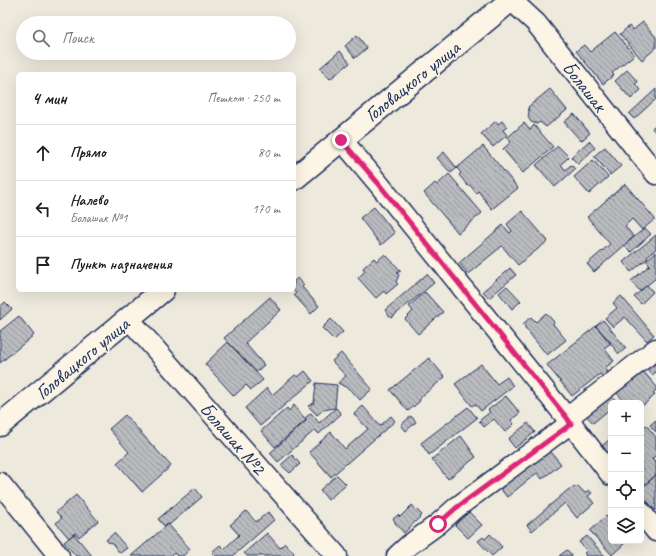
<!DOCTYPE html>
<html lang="ru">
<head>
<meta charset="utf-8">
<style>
	body { margin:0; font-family:Caveat,sans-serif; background:#f6f6f6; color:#202124 }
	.controls { position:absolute; right:12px; bottom:12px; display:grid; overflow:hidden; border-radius:6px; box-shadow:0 4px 16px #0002 }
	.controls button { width:36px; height:36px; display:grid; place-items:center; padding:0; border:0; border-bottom:1px solid #e0e0e0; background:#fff; color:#202124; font:20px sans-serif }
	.stop { position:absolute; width:12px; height:12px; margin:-9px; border:3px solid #db2777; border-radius:50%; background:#fff }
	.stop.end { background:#db2777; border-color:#fff; box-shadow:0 1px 4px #0008 }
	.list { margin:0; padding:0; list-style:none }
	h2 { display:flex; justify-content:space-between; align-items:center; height:52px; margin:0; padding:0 16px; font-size:17px }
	h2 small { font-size:13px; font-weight:400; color:#757577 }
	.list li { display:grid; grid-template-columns:26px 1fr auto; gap:12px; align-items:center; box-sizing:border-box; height:56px; padding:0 16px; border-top:1px solid #e0e0e0 }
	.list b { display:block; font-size:15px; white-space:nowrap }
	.list p { margin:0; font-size:13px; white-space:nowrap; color:#757577 }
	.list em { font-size:13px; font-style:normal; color:#757577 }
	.icon { flex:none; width:22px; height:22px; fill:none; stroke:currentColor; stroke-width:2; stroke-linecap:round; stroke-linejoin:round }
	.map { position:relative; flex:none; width:656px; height:556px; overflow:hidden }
	.search { position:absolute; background:#fff; box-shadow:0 4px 16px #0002; left:16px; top:16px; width:280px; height:44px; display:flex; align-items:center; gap:10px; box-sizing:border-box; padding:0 14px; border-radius:22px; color:#757577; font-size:15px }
	.panel { position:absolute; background:#fff; box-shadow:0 4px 16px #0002; left:16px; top:72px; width:280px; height:220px; border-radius:6px }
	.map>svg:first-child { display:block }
</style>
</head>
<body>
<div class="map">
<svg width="656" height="556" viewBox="0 0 656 556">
	<defs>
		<pattern id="building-back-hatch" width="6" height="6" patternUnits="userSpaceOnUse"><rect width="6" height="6" fill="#babbbe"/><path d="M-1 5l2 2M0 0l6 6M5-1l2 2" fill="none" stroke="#96989e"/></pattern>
	</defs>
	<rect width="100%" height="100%" fill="#eee9dd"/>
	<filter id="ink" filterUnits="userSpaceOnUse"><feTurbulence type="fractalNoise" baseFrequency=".025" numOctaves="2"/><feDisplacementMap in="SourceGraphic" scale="8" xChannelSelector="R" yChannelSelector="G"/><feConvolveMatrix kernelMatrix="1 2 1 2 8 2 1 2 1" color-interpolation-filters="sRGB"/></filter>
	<g filter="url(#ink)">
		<path fill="url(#building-back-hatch)" stroke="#1b2f5e" d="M643,22L656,37V48L642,60L620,34L629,26L633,30Z
			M615,32L634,55L612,73L614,75L603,84L576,51L584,45L590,52Z
			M357,35L367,48L355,58L345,46Z
			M340,51L350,63L330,79L320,68Z
			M627,70L638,82L635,84L641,90L631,99L615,81Z
			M550,89L567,110L546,127L540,122L537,124L531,122L528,117L529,112L528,107Z
			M656,89V99L634,119L629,114Z
			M574,114L590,133L581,141L564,122Z
			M496,121L498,124L502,121L507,127L503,130L507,135L493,147L481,134Z
			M524,123L530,130L534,125L553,147L523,173L503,149L511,142L507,138Z
			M656,124V133L652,128Z
			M589,141L595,148L578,164L571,157Z
			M483,146L518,188L492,209L478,191L476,193L470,185L468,186L459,175L461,173L457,168Z
			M558,146L569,157L561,164L565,170L571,165L575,169L555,187L536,165Z
			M605,147L621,166L610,175L594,156Z
			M444,152L457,168L451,173L437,158Z
			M593,160L608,177L589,194L574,177Z
			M449,174L482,213L458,233L424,193L435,183L437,185Z
			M625,184L655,219L642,230L632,219L625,226L634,237L594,272L587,264L610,244L587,217Z
			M374,207L395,233L381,245L360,218Z
			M522,211L548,241L518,265L502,246L468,274L459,263L503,225L510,233L512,231L507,224Z
			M645,228L651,234L631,252L624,245Z
			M656,235V249L647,256L648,258L631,272L623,262Z
			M656,252V278L640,291L631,281L650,265L646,260Z
			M385,254L401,271L397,273L399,275L396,282L398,284L386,294L384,291L376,298L358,278L365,271L363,268L374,258L377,261Z
			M510,268L516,275L489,298L483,291Z
			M427,274L434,283L391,318L385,310Z
			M298,278L304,285L302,287L319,306L311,314L294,295L296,293L293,290L294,281Z
			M647,285L653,292L641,304L634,297Z
			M507,286L521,301L512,309L499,293Z
			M425,292L443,312L418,334L405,319L413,311L409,306Z
			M621,296L654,335L647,341L625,317L613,327L605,318L617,308L613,303Z
			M270,297L281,310L245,343L264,365L256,372L224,338Z
			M5,302L12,309L0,320V307Z
			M546,313L554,322L553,324L566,340L547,355L525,328V326L523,324L531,317L536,322Z
			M19,316L34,335L0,363V331Z
			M331,319L343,332L334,340L322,328Z
			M603,320L626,348L619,354L596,326Z
			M596,326L611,343L604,348L614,361L605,368L611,376L606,380L600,374L572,396L547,365Z
			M228,342L263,380L251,390L246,385L234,396L205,364Z
			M341,353L372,389L360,400L351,390L338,383L346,376L332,361Z
			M656,356V372L652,375L644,365Z
			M429,358L445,377L421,397L419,402L408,411L390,390Z
			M481,364L497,384L507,377L513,386L481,411L475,404L472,406L455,384Z
			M642,370L656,386V390L653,393L655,395L641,407V403H626L615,391Z
			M305,371L313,381L260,426L245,408L267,388L272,395L295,375L298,377Z
			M316,383L337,385L335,408L323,410L317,415L308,406L314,403Z
			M608,391L617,403H611V408L593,423L583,412Z
			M506,396L520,413L511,420L514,424L505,432L494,419L484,427L479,421L490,412L488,410Z
			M294,405L306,420L275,447L261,431L287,408L289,411Z
			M363,406L380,426L391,416L395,421L331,477L309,452L331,432L345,449L368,429L354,414Z
			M468,407L477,418L429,455L421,443Z
			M336,408L341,414L319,434L315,430L278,462L270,453L307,420L305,418L311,413L319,423Z
			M125,415L171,466L142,492L117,463L129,452L109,429Z
			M411,416L416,422L406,431L401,425Z
			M656,420V432L650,425Z
			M528,423L535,432L515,448L508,439Z
			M646,425L656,437V455L652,459L656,463V475L644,486L641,483V429Z
			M461,436L476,457L448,479L432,459Z
			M611,438V457L602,446Z
			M547,447L561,464L542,479L537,473L507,497L499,487Z
			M292,455L300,464L290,473L281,465Z
			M337,475L346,484L328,500L320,490Z
			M656,475V511L641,494V488Z
			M578,486L585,493L589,490L592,493L588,496L594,503L577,518L565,503L532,531L527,525L569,489Z
			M195,488L202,497L169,525L168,524L164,526L158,519Z
			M76,495L98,521L79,537L75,533L69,538L56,523L62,518L56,512Z
			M412,505L422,515L404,533L395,523V521L393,519L398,515L400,517Z
			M246,511L256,522L268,512L274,520L233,556H216L212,552L220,545L224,549L239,535L230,525Z
			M469,512L482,525L468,538L455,525Z
			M606,516L611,521V541H627L612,555L590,531Z
			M168,524L190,549L183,556H177L174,553L171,556H131Z
			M114,533L127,548L120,553L111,542L109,543L106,540Z
			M267,533L280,548L285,543L294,553L291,556H247L244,553Z
			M74,534L92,556H76L64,542Z
			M490,534L502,547L492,556L478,541L483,537L485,539Z
			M587,536L605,556H585L586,555L584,553L587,551L579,542Z
			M567,550L572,556H559Z"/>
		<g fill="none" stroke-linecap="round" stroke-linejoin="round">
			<g stroke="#1b2f5e" stroke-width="23">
				<path id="minor" d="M511,0L536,23L656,174
					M341,139L378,183L567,418L571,423L611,475
					M129,319L337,556
					M567,418L656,349
					M0,483L59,556
					M641,512L656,531
					M397,556L409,545L438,524L456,508L571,423"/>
			</g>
			<g stroke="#1b2f5e" stroke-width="25">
				<path id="major" d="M294,179L511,0
					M0,425L163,290"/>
			</g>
			<use href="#minor" stroke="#fcf5e5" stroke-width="20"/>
			<use href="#major" stroke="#fcf5e5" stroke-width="22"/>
		</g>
	</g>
	<g fill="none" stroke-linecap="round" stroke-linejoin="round" filter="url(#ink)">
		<path stroke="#db2777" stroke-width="5" d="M341,140L378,183L567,418L571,424L456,508L438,524"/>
	</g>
	<g text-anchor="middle" stroke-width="3.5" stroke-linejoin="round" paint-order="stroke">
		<g font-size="20" fill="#1b2f5e" stroke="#fcf5e5">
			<text transform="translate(412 81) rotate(-39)" y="7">Головацкого улица</text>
			<text transform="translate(585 86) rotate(52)" y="7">Болашак</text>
			<text transform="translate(82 358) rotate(-40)" y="7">Головацкого улица</text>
			<text transform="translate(233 438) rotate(49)" y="7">Болашак №2</text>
		</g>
	</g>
</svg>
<div class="controls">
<button>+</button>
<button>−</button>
<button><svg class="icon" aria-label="locate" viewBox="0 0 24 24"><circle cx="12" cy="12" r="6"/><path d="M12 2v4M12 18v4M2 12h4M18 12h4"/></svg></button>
<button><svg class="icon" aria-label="layers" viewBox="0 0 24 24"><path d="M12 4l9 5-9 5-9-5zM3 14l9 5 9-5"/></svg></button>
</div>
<div class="stop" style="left:438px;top:524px"></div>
<div class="stop end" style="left:341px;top:140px"></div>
<div class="search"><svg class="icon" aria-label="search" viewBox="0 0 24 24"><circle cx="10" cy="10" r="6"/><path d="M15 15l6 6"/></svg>Поиск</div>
<section class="panel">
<h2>4 мин<small>Пешком · 250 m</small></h2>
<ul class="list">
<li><svg class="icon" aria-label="ahead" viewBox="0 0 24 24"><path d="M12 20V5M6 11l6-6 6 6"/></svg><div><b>Прямо</b></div><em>80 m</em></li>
<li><svg class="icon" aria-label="left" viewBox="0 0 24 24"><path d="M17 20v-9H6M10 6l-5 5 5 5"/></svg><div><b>Налево</b><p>Болашак №1</p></div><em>170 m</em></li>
<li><svg class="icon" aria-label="arrive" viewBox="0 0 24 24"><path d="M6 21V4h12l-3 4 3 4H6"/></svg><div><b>Пункт назначения</b></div></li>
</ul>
</section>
</div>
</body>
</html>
